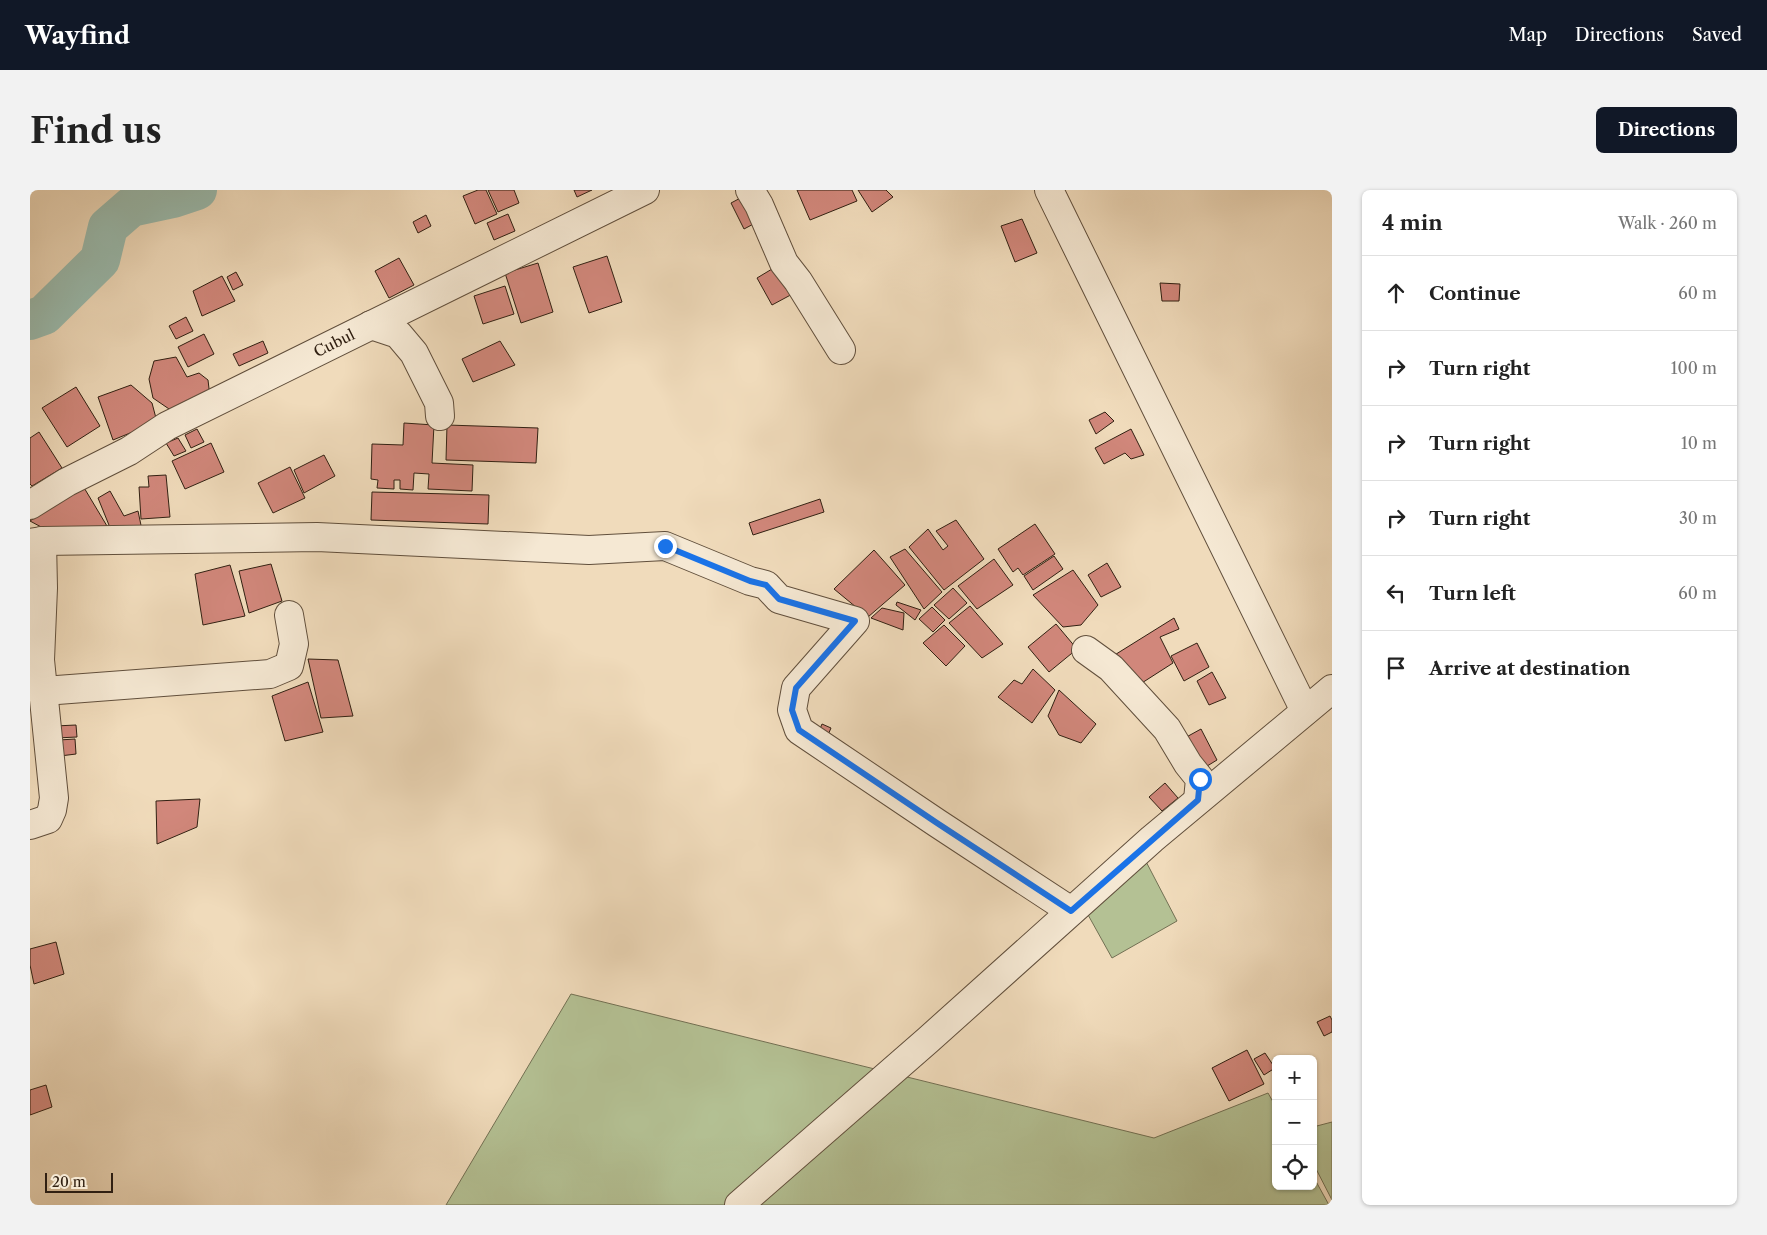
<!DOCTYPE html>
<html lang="en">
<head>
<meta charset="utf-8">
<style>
	body { margin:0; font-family:"Libre Caslon Text",serif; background:#f2f2f2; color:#222 }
	.controls { position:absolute; right:15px; bottom:15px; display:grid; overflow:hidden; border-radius:8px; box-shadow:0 1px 4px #0004 }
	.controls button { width:45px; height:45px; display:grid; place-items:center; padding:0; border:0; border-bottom:1px solid #e0e0e0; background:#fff; color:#222; font:25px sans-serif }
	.scale { position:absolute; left:15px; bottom:12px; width:68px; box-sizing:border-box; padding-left:5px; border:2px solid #312012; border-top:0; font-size:14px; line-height:18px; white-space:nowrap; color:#312012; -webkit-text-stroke:4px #f5e8d3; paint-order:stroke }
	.stop { position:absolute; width:15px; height:15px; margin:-11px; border:4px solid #1a73e8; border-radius:50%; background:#fff }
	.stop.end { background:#1a73e8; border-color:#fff; box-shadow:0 1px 5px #0008 }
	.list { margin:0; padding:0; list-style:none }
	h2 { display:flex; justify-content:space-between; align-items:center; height:65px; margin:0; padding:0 20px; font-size:21px }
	h2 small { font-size:16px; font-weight:400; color:#767676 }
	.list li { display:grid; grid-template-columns:32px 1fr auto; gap:15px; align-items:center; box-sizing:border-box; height:75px; padding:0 20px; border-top:1px solid #e0e0e0 }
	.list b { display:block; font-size:19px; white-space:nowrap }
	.list em { font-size:16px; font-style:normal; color:#767676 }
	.icon { flex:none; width:28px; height:28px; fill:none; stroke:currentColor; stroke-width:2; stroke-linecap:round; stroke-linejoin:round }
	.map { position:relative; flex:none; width:1302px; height:1015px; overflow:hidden; border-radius:8px }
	header { display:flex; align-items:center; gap:30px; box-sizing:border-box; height:70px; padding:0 25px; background:#111827; color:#fff }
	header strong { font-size:24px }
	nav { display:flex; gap:28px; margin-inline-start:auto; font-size:18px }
	.intro { display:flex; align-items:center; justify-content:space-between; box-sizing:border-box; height:120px; padding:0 30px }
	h1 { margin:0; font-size:35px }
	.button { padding:12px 22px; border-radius:8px; background:#111827; color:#fff; font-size:18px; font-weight:700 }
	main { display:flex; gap:30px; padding:0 30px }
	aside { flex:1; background:#fff; border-radius:8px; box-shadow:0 1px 4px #0004 }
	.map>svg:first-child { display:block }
</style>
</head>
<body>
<header>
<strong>Wayfind</strong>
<nav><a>Map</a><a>Directions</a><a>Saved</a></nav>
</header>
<div class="intro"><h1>Find us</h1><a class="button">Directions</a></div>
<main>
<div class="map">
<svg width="1302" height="1015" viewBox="0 0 1302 1015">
	<rect width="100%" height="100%" fill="#f0dbbb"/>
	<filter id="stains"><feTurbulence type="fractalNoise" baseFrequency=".004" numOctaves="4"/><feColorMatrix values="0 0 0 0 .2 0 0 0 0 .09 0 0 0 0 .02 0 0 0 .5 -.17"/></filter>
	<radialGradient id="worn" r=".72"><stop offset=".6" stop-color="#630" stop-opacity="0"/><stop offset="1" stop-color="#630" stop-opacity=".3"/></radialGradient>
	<path fill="#b4c194" stroke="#727053" d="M1111,662L1147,731L1082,768L1052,714Z
		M541,804L1124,948L1238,903L1246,917V996H1283V986L1299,1015H416Z
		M1302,932V1010L1283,973V937Z"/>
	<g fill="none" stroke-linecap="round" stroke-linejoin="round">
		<path stroke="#9abbae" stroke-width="40" d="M0,130L14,125L70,70L78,37L101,17L143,8L167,0"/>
	</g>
	<path fill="#d1877b" stroke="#312012" d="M448,0H456L467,24L445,34L433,6Z
		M458,0H484L489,13L468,22Z
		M544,0H562L547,7Z
		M767,0H822L827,11L780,30Z
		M828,0H856L863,7L842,22Z
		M718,4L731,30L714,39L701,13Z
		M478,24L485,41L464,50L457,33Z
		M396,25L401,36L388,43L383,32Z
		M992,29L1007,63L985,72L971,36Z
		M577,66L592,112L559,123L543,77Z
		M369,68L384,95L359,108L345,81Z
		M508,73L523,122L491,133L475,83Z
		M752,73L768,101L742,115L727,88Z
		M206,82L213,95L203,100L197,87Z
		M192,86L205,111L172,126L163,101Z
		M1130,93L1150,94L1149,111H1132Z
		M475,96L484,124L453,134L444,106Z
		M156,127L163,141L146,149L139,136Z
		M174,144L184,164L158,177L148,157Z
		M233,151L238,163L209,176L203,164Z
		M470,151L485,175L443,192L432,169Z
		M146,167L157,187L169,183L178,190L180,207L142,221L123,208L119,189L124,171Z
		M101,195L122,213L127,232L83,250L68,207Z
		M46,197L70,236L37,257L12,218Z
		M1075,222L1084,231L1066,244L1059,230Z
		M374,233L404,235L402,273L443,275L442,301L398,299L399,284L384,283L383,300L370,299V290H364V299L347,298L348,290L341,289L342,254L373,255Z
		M417,235L508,238L506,273L416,270Z
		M167,239L174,252L161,258L155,245Z
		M1101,239L1114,265L1101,269L1095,263L1074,274L1065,258Z
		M9,242L32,278L2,296L0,294V248Z
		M148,248L156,261L144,266L136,253Z
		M181,253L194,282L155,299L142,271Z
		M294,265L305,286L274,303L264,280Z
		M260,277L275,308L243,323L228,293Z
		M136,285L140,327L111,329L109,297H119L118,286Z
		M53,296L77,336L26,345L0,331Z
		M80,301L94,326L108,321L112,340L83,345L68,308Z
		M342,302L459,305L458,334L341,330Z
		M790,309L794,322L723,345L719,333Z
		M926,330L954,369L914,400L879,357L898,339L913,360L918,356L906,341Z
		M1005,334L1025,364L993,385L988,378L983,382L968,359Z
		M875,359L912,402L894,419L860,367Z
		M844,360L875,395L838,427L804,399Z
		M1024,366L1033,379L1003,400L994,386Z
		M964,369L983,395L947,419L928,396Z
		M1077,373L1091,397L1071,407L1058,385Z
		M241,374L252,411L219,423L209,381Z
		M200,375L215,426L173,435L165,384Z
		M1043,380L1068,415L1051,435L1033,437L1003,405Z
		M923,398L937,413L919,429L904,415Z
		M867,412L891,420L885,430L866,415Z
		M940,416L973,454L952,468L919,433Z
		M902,417L915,430L903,442L889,429Z
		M852,418L874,423L873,440L841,428Z
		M1144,428L1149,439L1130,447L1143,473L1104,498L1083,466Z
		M1026,434L1047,459L1019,482L998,457Z
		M914,435L935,456L916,476L893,453Z
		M1167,453L1179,477L1154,491L1141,466Z
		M278,469L308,470L323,526L291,528Z
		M1003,479L1025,500L1002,533L968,507L984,490L992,494Z
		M1182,482L1196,508L1179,515L1167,491Z
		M278,492L293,542L255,551L242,506Z
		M1029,500L1066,534L1051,553L1029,545L1018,526Z
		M792,534L801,538L798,545L789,541Z
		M46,535L47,547L26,548L25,536Z
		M1171,539L1187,570L1169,581L1151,550Z
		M45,549L46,564L30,566L29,550Z
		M1135,593L1148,608L1132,621L1119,607Z
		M170,609L167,637L127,654L126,611Z
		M26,752L34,784L4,794L0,775V759Z
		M1300,826L1302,830V842L1294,846L1287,832Z
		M1217,860L1234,894L1199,911L1182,878Z
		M1235,863L1245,878L1234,885L1224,869Z
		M16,895L22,917L0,925V900Z"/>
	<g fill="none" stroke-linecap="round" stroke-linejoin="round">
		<g stroke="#614f3c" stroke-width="30">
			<g id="minor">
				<path d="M720,0L729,15L754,73L768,91L811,160"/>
				<path d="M1019,0L1275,521"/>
				<path d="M341,135L368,144L384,163L409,213L410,226"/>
				<path id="s1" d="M0,315L37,292L99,261L137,236L615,0"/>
				<path d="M12,351L287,347L559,360L635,356L720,391L736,395L749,409L825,431L766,498L762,520L769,540L907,633L1041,721"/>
				<path d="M0,353L12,351L13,398L10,470L24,608L22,620L18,629L0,635"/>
				<path d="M1056,460L1081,478L1137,539L1158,574L1170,589L1168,610"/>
				<path d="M14,501L240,484L259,476L264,454L259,425"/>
				<path d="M709,1015L898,850L1122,649L1302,499"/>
			</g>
		</g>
		<use href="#minor" stroke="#f5e8d3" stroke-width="28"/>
	</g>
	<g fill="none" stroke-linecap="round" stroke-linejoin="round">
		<path stroke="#1a73e8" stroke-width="6" d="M635,356L720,391L736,395L749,409L825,431L766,498L762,520L769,540L907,633L1041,721L1168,610L1170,589"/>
	</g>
	<g text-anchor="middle" stroke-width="4" stroke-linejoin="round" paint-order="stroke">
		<g font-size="15" fill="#312012" stroke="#f5e8d3">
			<text dy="5" stroke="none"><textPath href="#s1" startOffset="345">Cubul</textPath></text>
		</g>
	</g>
	<rect width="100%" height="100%" filter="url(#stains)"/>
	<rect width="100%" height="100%" fill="url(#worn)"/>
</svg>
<div class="controls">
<button>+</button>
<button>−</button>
<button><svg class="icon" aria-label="locate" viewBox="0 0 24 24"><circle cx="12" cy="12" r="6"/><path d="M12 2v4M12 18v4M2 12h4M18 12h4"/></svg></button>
</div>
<div class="scale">20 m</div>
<div class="stop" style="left:1170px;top:589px"></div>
<div class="stop end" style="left:635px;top:356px"></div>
</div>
<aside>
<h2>4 min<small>Walk · 260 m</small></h2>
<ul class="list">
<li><svg class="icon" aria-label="ahead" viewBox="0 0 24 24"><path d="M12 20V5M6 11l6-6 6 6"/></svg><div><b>Continue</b></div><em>60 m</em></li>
<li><svg class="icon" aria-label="right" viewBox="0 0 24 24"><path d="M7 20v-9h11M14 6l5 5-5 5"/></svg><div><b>Turn right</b></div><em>100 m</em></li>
<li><svg class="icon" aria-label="right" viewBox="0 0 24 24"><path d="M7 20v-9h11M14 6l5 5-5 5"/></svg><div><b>Turn right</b></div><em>10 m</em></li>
<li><svg class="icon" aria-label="right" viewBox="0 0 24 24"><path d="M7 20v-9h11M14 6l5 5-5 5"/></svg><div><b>Turn right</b></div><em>30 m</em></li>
<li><svg class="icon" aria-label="left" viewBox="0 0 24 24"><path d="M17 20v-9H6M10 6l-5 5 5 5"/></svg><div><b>Turn left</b></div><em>60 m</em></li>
<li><svg class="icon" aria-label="arrive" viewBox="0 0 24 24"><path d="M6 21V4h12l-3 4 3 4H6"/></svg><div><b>Arrive at destination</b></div></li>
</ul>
</aside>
</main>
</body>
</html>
